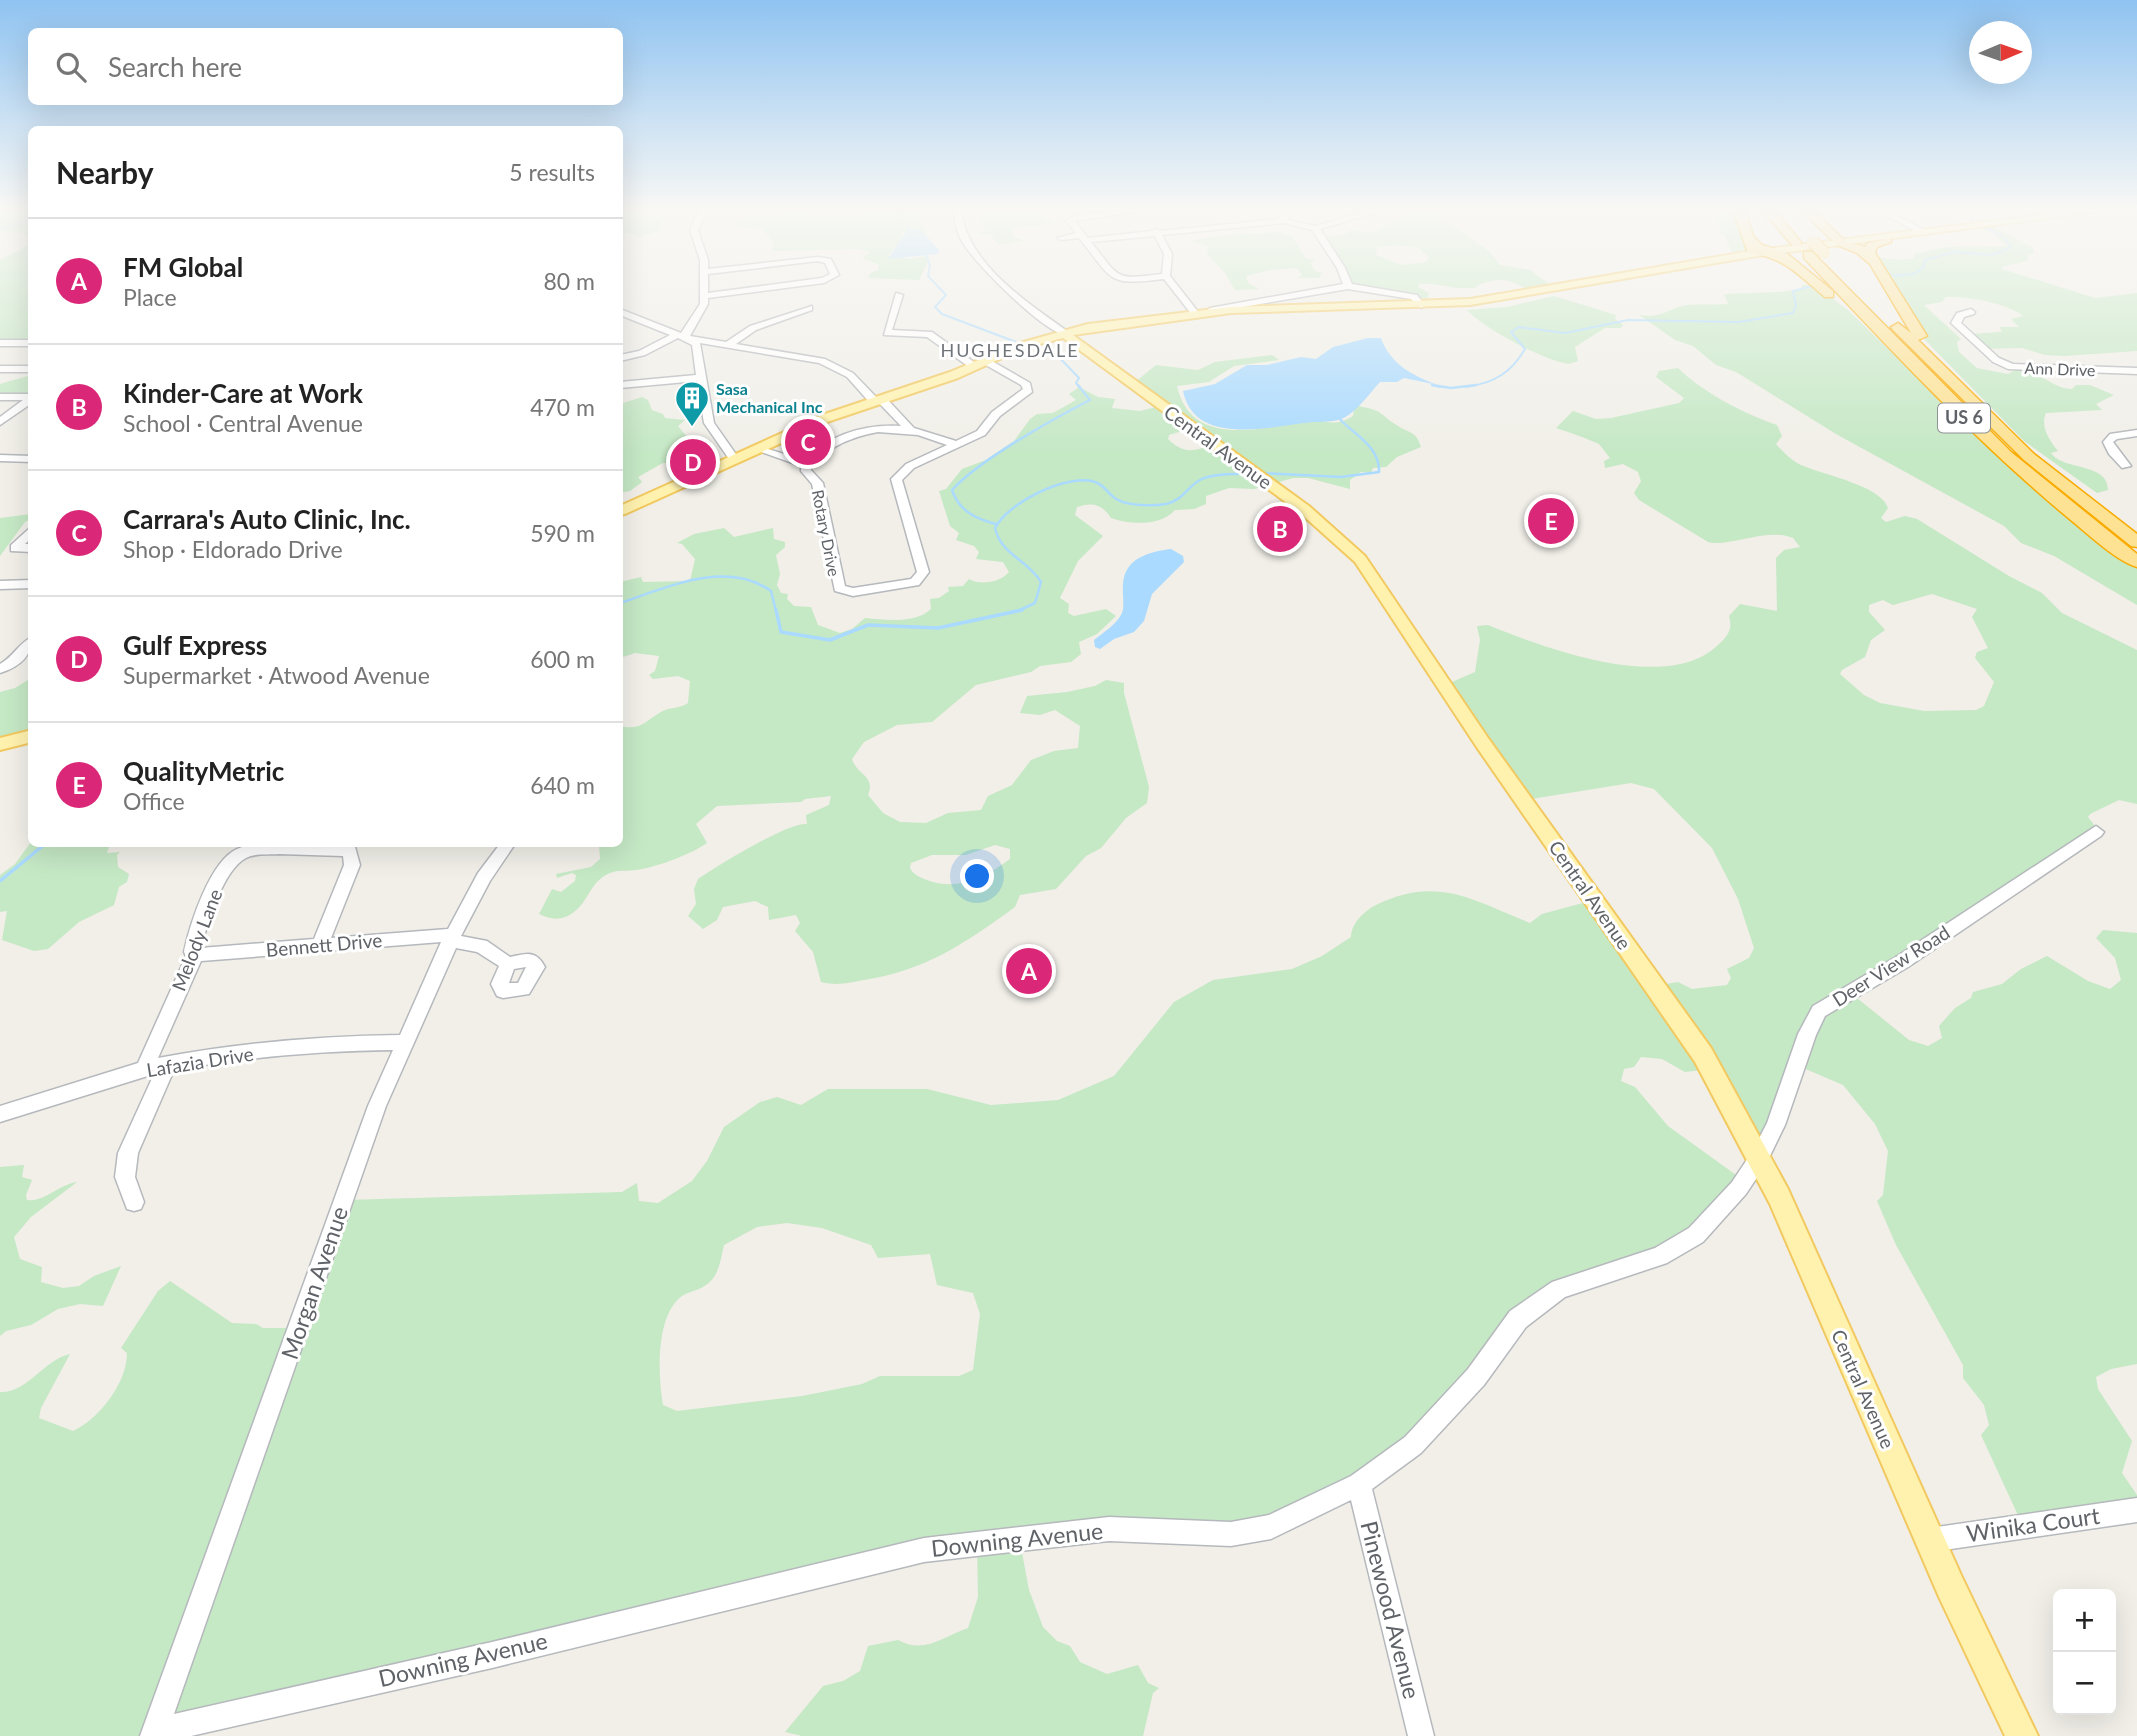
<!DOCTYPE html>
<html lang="en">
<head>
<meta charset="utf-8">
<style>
	body { margin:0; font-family:Lato,sans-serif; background:#f6f6f6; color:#222 }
	.controls { position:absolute; right:21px; bottom:21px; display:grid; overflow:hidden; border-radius:10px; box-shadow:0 7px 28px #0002 }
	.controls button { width:63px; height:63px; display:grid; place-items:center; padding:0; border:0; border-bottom:2px solid #e0e0e0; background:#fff; color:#222; font:35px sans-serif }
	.compass { position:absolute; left:1969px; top:21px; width:63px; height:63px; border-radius:50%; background:#fff; box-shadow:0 7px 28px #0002; rotate:88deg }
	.you { position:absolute; left:978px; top:877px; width:24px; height:24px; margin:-18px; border:5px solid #fff; border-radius:50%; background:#1a73e8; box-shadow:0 0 0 10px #1a73e833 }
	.badge { display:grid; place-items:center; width:46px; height:46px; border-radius:50%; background:#db2777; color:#fff; font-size:23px; font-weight:700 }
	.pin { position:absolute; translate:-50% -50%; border:4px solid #fff; box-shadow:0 2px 7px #0006 }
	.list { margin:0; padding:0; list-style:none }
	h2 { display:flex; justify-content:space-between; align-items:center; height:91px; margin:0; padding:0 28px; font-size:30px }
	h2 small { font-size:23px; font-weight:400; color:#767676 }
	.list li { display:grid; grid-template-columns:46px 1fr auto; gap:21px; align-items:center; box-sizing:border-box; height:126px; padding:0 28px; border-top:2px solid #e0e0e0 }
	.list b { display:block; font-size:26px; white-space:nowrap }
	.list p { margin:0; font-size:23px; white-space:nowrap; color:#767676 }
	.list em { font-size:23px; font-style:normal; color:#767676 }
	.icon { flex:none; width:38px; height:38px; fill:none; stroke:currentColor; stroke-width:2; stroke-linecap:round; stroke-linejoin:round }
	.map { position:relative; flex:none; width:2137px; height:1736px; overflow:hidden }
	.search { position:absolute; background:#fff; box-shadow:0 7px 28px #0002; left:28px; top:28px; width:595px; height:77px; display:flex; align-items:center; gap:18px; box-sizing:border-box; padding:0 24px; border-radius:10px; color:#767676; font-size:26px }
	.panel { position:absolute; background:#fff; box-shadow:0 7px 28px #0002; left:28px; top:126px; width:595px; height:721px; border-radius:10px }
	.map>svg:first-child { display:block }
</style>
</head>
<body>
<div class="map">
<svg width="2137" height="1736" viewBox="0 0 2137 1736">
	<rect width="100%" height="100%" fill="#f1efe8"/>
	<path fill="#c5e8c5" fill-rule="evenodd" d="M0,210H31V241L23,233L0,231Z
		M627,210H637L635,213L665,217L660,225L662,230L640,237L629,233L620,234V215Z
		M858,210H920L921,223L928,235L914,229L902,233L900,244L888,255L909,259L927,256L929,259L919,280L868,278L870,273L878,270L879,265L862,258L871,252L859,249L772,251L774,243L763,229L733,227L736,221L730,220L794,213L828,216L822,219L860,214Z
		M988,210H1055L1046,212L1042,219L1057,223L1013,228V236L1025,241L999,245L990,235L977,234L986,229L980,220V213Z
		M1402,210H1432L1490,252L1500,265L1530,270L1556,289L1532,293C1514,281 1503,276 1481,284C1475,286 1480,287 1473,288C1453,290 1439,282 1419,284L1418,287L1429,293L1427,299L1350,286L1319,236L1343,235L1351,230C1359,230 1373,235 1380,229C1388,224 1395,220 1406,217L1407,212ZM1397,245L1418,248L1429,257L1426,262L1402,265L1376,255L1377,247Z
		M1712,210H1731L1743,242L1750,250L1745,256L1731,251L1724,235L1720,234L1721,227Z
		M1990,224L2033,248L2034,253L2029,255L2027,261L2002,267V269L2095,298L2137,293V351L2064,356L2045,355L2022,348L1984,349L1968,334L2000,332L2002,331L1999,327H2019L2011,319L2023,316C2008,303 1966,296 1946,297L1942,302L1924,305L1961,339L1957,342L1959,352L1977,368L2008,374C2030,358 2048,389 2072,389L2076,385H2090L2114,395L2096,404L2102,410L2046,413C2040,426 2049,440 2058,451L2051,453C2063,471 2108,462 2108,490L2097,493L2024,441L1925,340L1870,256C1886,258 1898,262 1914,258V254L1945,247L2006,246L1994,234L1977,227Z
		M1281,232L1293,237L1305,258L1316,260L1310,263L1315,271L1322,273L1319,278H1297L1302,275L1297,268L1270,270L1246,276L1248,283L1259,289L1235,290L1225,273L1207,254L1208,246L1191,241L1215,236Z
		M31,244V344L0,343V260Z
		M1803,285H1815L1849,311L1991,448L2137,563V605L2054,556L2021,543L2004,526L1836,434L1736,372L1716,365L1693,346L1675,340L1638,314C1658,321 1671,307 1687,305C1700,304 1715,305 1728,304L1724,294C1750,292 1776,294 1800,289Z
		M1554,296L1616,315L1615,319L1623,325L1621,328H1605L1575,347L1578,361L1569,364C1545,361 1483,328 1467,310L1507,307Z
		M1272,355L1279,360L1234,366L1209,382L1177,386C1191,449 1261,428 1307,421C1327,418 1332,429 1353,416L1354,408L1358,406C1386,411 1378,414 1398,426C1411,434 1416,431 1421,447L1397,457L1386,467L1373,468L1371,473L1361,472L1350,480V489L1308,478H1293L1254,489L1229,488L1206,496V504L1194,509L1175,510C1161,526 1130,525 1111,518C1103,506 1095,501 1077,507L1075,515L1103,536L1078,561L1060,598L1069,604L1068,613L1074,616L1106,609L1116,616L1097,634L1079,642L1081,654L1071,662L1040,666L1031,672L976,685L932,722L897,725L864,742L852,759C857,775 876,776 868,795L883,813L900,822L926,823L948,813L981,810L988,796L1012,785L1031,760L1054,751L1078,748L1080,726L1055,710L1040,715L1020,713L1027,696L1067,692L1095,686L1106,680L1124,683V693L1149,787L1147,803L1126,818L1101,848L1086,856L1056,889L1020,895L1015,907C966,943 924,971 864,980C847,983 838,986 821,982L813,952L795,931L800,923L796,915L769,920L768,907L755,901L723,907L717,920L703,929L688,916L696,904L694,889L698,879C717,866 788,822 807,824L806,815L829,805L831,796L805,799L801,802L717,806L696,824L707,843C691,854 662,865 642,869C632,872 619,869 610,873C590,881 589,901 574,912C562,921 552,920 539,914L552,889L561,892L575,881L576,875L572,873L557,878L556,874L591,867L600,859L599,845L590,844H620V726C641,731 645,721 661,712C669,707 679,709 688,703L690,681L678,676L653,679L649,675L655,671L659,656L635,653L620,658V582L641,577L643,582L690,581L695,559L682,544L677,543L694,534L724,528L734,537L773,528L774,539L785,542V547L776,555L780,574L777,585L781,593L788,594L787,599L794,606L811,607L818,625L840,633L852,629L865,618C885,620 916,624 931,609L930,599L939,598L949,591L948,587L963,586L969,579C980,586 1001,582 1009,572L1003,562L976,559L979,552L974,546L956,540L959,533L950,526L939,491L946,489L962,469L986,460L1014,441L1030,419L1037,414L1053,413L1076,400L1069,394L1079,387L1098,397L1115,399L1112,408L1140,411L1160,406L1135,382L1156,365L1198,370L1215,362ZM1192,428L1213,444C1194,452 1183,454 1168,439L1169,435ZM995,845L1010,849V859C985,877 957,892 927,880C919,877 914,875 910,868L911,863L932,855H966Z
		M1678,368C1705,394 1743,413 1777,425L1782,436L1776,444C1782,451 1792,461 1801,465C1821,474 1882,486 1888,508L1881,518L1886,522L1905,516L1917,519L2009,576L2042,593L2062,613L2137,650V804L2119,800L2090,814L2088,817L2098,830L1852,994L1909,1040L1928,1046L1942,1038L1939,1026L1955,1008L1971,998L1973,992L2002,984L2021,969L2047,956L2088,981L2110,989L2121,980L2115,958L2096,938L2103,930L2137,933V1364L2111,1369L2096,1377L2098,1389L2132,1441L2122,1473L2137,1495V1511L2022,1524L1981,1435L1989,1425L1984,1405L1963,1378V1365L1896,1245L1877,1201L1883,1195L1888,1151L1875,1124L1843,1085L1801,1067L1765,1150L1711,1069L1685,1072L1662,1059L1641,1057L1634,1067L1624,1069L1621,1081L1635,1087L1668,1126L1743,1180L1690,1241L1557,1291L1431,1428L1279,1525L1020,1542L1029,1590L1043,1627L1057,1641L1070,1646L1080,1662L1107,1674L1138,1665L1148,1683L1159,1688L1153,1693L1143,1736H802L785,1732L823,1686L843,1681L860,1671L868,1646L898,1640C924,1655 944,1636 968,1628L978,1597L977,1544L155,1736H0V1392C28,1393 43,1360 70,1354L41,1408L39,1418L73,1431C99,1419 127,1383 127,1353L121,1348L158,1291L170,1281L232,1323L256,1324L263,1328H298L346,1200L622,1192L637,1183L639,1201L658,1203L692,1181L707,1161L724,1127L760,1102L777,1097L801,1105L828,1089H927L991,1105L1058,1100L1114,1076L1174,1002L1213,980L1292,969L1322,956L1351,937C1351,924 1364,911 1376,905C1437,875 1473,900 1530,923L1542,914L1594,900L1655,986L1678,982L1692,989L1727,985L1731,978L1727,969L1749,958L1754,948L1738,899L1712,848L1654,789L1631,783L1525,800L1445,685L1475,672L1480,640L1477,626L1488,625C1544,648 1669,695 1719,644C1728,636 1733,629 1729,616L1740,604L1777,611L1776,558L1784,550L1800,547L1793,538C1768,527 1726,548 1708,542L1639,500L1634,493L1641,481L1638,472L1623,464L1605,468L1604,461L1610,458L1599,444C1585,438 1572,433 1556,428L1573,411L1596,419L1611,418L1679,403L1684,398L1656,377L1659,371ZM1932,594L1977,609L1972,617L1988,648L1977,652L1975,658L1994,682L1984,706L1976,710L1924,711L1880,703L1864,695L1840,674L1842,670L1865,657L1871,640L1885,630L1869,612V605L1883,600L1893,605ZM787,1223L822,1228L871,1245L878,1258L930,1254L937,1285L973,1293L980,1314L973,1370L959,1376H880L862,1384L802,1396L677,1411L663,1405C658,1376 655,1316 682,1296C688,1292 696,1291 703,1287C719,1278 720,1262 724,1245L757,1227Z
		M31,375V397H0V384Z
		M642,397L648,400L652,410L663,414L665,418L685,420L678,426L687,437L701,440L700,455L676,463H663L638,477L642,482L630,491L620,493V404Z
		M31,514V519L25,522L0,556V518Z
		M31,678V736L0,744V692L15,688Z
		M31,842L110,844L107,853L120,852L117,855L118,867L129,874L127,882L119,887L114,905L79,922L48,949L34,951L2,940L7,911L0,912V875L15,864Z
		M24,1165L22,1177L32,1180L26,1195L27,1200C43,1203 60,1184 77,1182L31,1217L14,1237L20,1259L42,1267L41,1282L63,1288L79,1286L94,1276L121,1266L103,1306L80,1304L58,1309L31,1325L6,1331L0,1336V1167Z"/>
	<path fill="#aadaff" d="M908,229L921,230L939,250L938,254L888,259Z
		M1368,338H1381C1390,364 1413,376 1438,385L1404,378L1397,382H1380C1370,393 1355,414 1341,419C1331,423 1315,421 1304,423C1265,428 1194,445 1183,391L1215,384L1247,365H1267L1301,357L1316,359L1333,347Z
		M1171,549L1183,556L1184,562L1152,594L1144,621L1134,632L1114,639L1100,649L1095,647L1094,640C1104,632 1117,624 1122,613C1125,605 1122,594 1123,585C1124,558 1149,552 1171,549Z"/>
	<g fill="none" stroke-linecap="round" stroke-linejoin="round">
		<path stroke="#aadaff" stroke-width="2" d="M903,210V219L913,233
			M1969,210L1972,222L1977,224
			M0,229L32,220
			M926,254L930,266L928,276L946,295L935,307L942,314L1016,342
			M1889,276L1913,274L1923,268L1925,260L1954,252L1992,255L2011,247L2003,236L1984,227
			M1033,347L1054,352L1079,378L1076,383L1079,387
			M1432,385L1440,387
			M1466,387C1494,383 1511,373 1525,349L1511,332L1519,327L1565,333L1628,320L1739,322L1793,313L1796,305L1793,291L1813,286"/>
		<path stroke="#aadaff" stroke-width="2.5" d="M1432,385L1451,388L1476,385
			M1262,473L1341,477L1379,472C1380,445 1352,434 1337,416
			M996,524C976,519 959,511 952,490C979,460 1053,419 1090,400L1078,385
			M620,603C666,588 726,559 771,591L776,611
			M1018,611L1035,603L1041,582C1028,560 1001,555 995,528C1009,502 1063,476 1092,481C1105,484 1108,495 1118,500C1130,506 1153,506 1166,504C1182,501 1187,487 1200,480C1212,473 1235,475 1248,473"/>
		<path stroke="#aadaff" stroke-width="3.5" d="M776,610L781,632L830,640L868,625L938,628L1022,610
			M0,881L45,844"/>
		<g stroke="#b5b8bc" stroke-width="3">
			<path id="minor" d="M699,210H707L698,230L708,260V269L818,257L831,259L839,275L824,283L708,298V304L690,336L726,342L750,326L812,306V310L756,330L736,344L825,359L853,373L878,399L886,398L914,428L956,441L977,431L992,412L1023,389L1021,385L984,364V360H990L1030,383L1032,392L1000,416L985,435L914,468L902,480L929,572L919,585L853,596L835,591L812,484L801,471V466L753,449L758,446L804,460C831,434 864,424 901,426L879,403L871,404L847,377L819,363L700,343L714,423L740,460L735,463L731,462L704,423L697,381L620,388V382L696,375L692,345L678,338L645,355L620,361V355L639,351L670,335L620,315V309L681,333L700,304V260L690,230ZM818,261L825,263L830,274L822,278L708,293V274ZM878,432L918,435L947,445L906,464L891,479L917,572L911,579L853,588L845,586L823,483L811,470V465C831,446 851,437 878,432Z
				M953,210H961C968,265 1026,301 1067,331V335C1047,336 977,265 965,246C957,235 955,223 953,210Z
				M1120,210H1147L1075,221L1088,238L1152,231L1156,229L1160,231L1280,219L1281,210H1289L1288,220L1315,226L1372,210H1385L1320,229L1345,268L1352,284L1417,295L1425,305L1421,308L1411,299L1348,289L1207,313L1206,311L1210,308L1343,284L1337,268L1312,230L1284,223L1162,235L1172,254L1170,276L1199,313L1192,315L1164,279C1106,286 1114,281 1079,238L1061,240L1057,238L1076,233L1066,221L1076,215ZM1155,236L1164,254L1162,274C1113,280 1121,279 1091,242Z
				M1876,210H1886L1930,233L1923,235Z
				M896,293L903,295L892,330L932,332L978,365V369H972L927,337L884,335Z
				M1971,309L1975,312L1974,314L1964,317L1961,323L1999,358L2013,364L2137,368V374L2008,369L1993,362L1951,323L1957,313Z
				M0,340H32V346H0Z
				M0,366H32V372H0Z
				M0,394H32V403L0,425V417L23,400H0Z
				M2137,430V436L2117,439L2113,442L2131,466L2122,468L2109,454L2103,442L2110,434Z
				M0,455L32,456V462L0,461Z
				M32,526V537L25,544H32V552L11,551V545Z
				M32,580V588L0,589V581Z
				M32,637C32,657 19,667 0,673V664C13,657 19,643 32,637Z
				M2096,826L2104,832L2101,836L1908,967L1825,1016L1816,1035L1785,1125L1766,1164L1746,1194L1703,1242L1667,1263L1565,1297L1526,1327L1484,1385L1421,1453L1372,1489L1434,1736H1408L1351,1500L1271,1539L1231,1546L1109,1541L924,1562L492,1668L191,1736H140L368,1106L393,1050C321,1051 246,1057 174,1070L138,1153L135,1177L144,1202L141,1209L134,1211L127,1209L115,1177L118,1153L154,1074L0,1122V1106L138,1063L186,956L184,952C190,924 210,861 237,849C255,841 277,844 296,844C315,844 337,841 355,847L360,865L331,938L448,929L478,873L500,844H515L490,881L461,936L487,941L510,957C527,953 536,950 545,967L529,994L503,998L497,996L491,984L499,966L477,952L456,948L386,1106L174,1714L492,1642L924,1538L1109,1517L1231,1522L1269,1515L1351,1476L1405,1437L1468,1369L1510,1311L1552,1282L1655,1248L1689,1228L1732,1182L1752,1152L1767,1123L1798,1034L1813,1006L1896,957ZM279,854L343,856L344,865L314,939L201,948C207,924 223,870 246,858C255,853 269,855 279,854ZM441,942L400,1035C319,1036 237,1043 158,1058L201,961ZM526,967L518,983H509L514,969Z
				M2137,1498V1522L1930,1552L1922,1548L1918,1540L1922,1532L1930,1528Z"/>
		</g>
		<g stroke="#f2c960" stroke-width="4">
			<path id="major" d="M2081,210H2109L1757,256L1470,305L1231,313L1073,335L1309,506L1365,556L1488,738L1711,1048L1788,1189L1961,1575L2038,1736H2005L1939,1597L1770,1204L1695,1062L1476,746L1355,562L1299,512L1063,338L1024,348L958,378L830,421L625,514L620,515V506L822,415L950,372L1016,344L1088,324L1231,307L1470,299L1757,250Z
				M32,730V742L0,750V738Z"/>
		</g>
		<g stroke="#f9ab00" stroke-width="3">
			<path id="highway" d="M1733,210H1745L1753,236L1762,245L1785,252L1833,291V297H1825C1796,273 1784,257 1748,253Z
				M1762,210H1774L1801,242V246H1793Z
				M1801,210H1813L1845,241L1865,247L1868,243L1891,238V242L1877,247L1875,253L1927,336L1918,340L2034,454L2137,534V547L2131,546L2024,460L1893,330L1891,327L1898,323L1911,333L1870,264L1857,253L1837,245Z
				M1804,252H1812L2011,452L2137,554V567C2118,562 2088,534 2072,521C1975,441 1890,349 1804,258Z"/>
		</g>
		<use href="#minor" fill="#fff" fill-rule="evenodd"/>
		<use href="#major" fill="#fff2af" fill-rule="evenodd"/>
		<use href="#highway" fill="#fde293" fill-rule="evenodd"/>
		<g stroke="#f9ab00" stroke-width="14" stroke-linecap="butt">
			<path id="highway-bridge" d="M1813,242L1824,253"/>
		</g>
		<use href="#highway-bridge" stroke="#fde293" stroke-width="12"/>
	</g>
	<linearGradient id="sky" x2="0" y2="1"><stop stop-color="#8fc3f1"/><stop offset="0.46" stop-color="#f9f8f5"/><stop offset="1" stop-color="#f9f8f5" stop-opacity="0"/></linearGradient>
	<rect width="2137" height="453" fill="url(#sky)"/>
	<defs>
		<g id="building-pin" transform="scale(1.75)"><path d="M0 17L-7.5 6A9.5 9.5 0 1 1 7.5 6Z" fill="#0f9aa8" stroke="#fff"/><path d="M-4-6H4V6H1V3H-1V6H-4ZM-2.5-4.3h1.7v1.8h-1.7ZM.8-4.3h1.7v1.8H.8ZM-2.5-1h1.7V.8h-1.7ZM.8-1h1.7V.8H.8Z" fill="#fff"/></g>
	</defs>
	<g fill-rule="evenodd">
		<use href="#building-pin" x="692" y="398"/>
	</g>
	<g text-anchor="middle" stroke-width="6" stroke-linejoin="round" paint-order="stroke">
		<g font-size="16" fill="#5f6368" stroke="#fff">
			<text transform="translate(2060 369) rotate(2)" y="6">Ann Drive</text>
			<text transform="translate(826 533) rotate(79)" y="6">Rotary Drive</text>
		</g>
		<g font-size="16" font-weight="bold" fill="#0d838f" stroke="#fff" text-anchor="start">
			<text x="716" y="395">Sasa<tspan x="716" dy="18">Mechanical Inc</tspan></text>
		</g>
		<g font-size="18" letter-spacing="2" fill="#70757a" stroke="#fff">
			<text x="1010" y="357">HUGHESDALE</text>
		</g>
		<rect fill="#fff" stroke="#8f9295" stroke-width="2" x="1938" y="403.5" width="52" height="29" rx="5"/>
		<g font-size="18" font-weight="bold" fill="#5f6368">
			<text x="1964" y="424">US 6</text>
		</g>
		<g font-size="19" fill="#5f6368" stroke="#fff">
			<text transform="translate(1218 447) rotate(36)" y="7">Central Avenue</text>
			<text transform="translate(1590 895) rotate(55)" y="7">Central Avenue</text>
			<text transform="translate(197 940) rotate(-69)" y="7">Melody Lane</text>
			<text transform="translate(324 945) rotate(-5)" y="7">Bennett Drive</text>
			<text transform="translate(1891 966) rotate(-32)" y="7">Deer View Road</text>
			<text transform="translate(200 1062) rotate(-9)" y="7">Lafazia Drive</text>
			<text transform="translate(1863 1389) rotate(66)" y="7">Central Avenue</text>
		</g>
		<g font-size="23" fill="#5f6368" stroke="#fff">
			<text transform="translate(315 1283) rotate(-71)" y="8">Morgan Avenue</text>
			<text transform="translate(2033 1525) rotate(-8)" y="8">Winika Court</text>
			<text transform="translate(1017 1540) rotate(-6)" y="8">Downing Avenue</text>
			<text transform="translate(1390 1610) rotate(76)" y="8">Pinewood Avenue</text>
			<text transform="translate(463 1660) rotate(-13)" y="8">Downing Avenue</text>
		</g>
	</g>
</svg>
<div class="controls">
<button>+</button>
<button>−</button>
</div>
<svg class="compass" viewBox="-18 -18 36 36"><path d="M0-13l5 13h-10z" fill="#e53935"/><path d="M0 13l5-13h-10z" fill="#767676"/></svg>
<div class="you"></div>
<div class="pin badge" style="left:1029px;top:971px">A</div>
<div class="pin badge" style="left:1280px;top:529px">B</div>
<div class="pin badge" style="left:808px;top:442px">C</div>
<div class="pin badge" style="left:693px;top:462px">D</div>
<div class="pin badge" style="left:1551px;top:521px">E</div>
<div class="search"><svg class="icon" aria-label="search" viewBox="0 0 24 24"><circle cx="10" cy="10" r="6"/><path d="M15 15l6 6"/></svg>Search here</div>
<section class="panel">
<h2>Nearby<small>5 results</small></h2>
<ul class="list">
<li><span class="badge">A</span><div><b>FM Global</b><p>Place</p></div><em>80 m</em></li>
<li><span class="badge">B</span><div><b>Kinder-Care at Work</b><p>School · Central Avenue</p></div><em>470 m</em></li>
<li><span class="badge">C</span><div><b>Carrara's Auto Clinic, Inc.</b><p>Shop · Eldorado Drive</p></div><em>590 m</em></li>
<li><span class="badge">D</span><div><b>Gulf Express</b><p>Supermarket · Atwood Avenue</p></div><em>600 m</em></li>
<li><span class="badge">E</span><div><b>QualityMetric</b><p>Office</p></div><em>640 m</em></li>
</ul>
</section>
</div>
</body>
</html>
